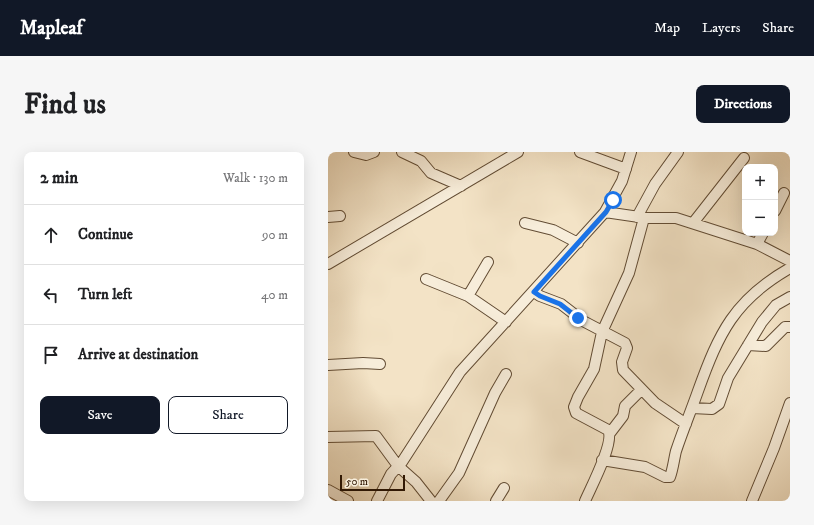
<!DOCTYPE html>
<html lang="en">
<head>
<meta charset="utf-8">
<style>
	body { margin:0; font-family:"IM FELL DW Pica",serif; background:#f6f6f6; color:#202124 }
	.controls { position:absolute; right:12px; top:12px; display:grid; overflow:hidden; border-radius:8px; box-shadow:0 4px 16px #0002 }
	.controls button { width:36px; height:36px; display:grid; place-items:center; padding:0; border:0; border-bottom:1px solid #e0e0e0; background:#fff; color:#202124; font:20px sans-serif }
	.scale { position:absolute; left:12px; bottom:10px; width:65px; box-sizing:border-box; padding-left:4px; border:2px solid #321904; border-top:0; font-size:11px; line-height:14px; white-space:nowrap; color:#321904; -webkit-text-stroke:3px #f7edda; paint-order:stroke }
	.stop { position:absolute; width:12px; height:12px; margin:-9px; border:3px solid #1a73e8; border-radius:50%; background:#fff }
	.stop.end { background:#1a73e8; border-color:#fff; box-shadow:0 1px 4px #0008 }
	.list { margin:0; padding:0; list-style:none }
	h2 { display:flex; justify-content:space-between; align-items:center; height:52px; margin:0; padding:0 16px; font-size:17px }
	h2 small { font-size:13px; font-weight:400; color:#757577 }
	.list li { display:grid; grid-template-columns:26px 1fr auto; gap:12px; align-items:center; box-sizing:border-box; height:60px; padding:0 16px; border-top:1px solid #e0e0e0 }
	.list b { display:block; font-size:15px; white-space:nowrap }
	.list em { font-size:13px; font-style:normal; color:#757577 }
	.actions { display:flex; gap:8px; padding:12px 16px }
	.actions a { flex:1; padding:9px 0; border:1px solid #111827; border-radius:8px; text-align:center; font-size:14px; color:#111827 }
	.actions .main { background:#111827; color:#fff }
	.icon { flex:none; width:22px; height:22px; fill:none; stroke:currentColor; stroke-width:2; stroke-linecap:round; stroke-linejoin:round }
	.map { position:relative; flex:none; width:462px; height:349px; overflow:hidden; border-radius:8px }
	header { display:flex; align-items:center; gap:24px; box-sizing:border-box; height:56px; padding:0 20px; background:#111827; color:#fff }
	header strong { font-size:19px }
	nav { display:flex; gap:22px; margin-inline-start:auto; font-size:14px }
	.intro { display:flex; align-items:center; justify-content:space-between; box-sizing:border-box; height:96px; padding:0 24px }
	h1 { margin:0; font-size:28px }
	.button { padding:10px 18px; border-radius:8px; background:#111827; color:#fff; font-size:14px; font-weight:700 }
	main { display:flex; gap:24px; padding:0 24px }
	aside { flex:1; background:#fff; border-radius:8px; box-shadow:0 4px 16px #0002 }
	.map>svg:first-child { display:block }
</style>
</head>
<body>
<header>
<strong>Mapleaf</strong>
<nav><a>Map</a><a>Layers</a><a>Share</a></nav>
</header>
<div class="intro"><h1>Find us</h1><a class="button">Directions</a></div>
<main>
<aside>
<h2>2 min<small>Walk · 130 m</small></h2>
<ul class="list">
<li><svg class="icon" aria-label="ahead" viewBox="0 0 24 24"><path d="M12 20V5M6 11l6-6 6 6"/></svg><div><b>Continue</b></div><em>90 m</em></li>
<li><svg class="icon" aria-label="left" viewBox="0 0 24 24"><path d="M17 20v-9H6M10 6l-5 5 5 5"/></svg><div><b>Turn left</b></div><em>40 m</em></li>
<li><svg class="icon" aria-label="arrive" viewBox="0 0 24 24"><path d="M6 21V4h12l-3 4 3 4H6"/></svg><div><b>Arrive at destination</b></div></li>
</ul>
<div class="actions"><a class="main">Save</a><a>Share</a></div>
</aside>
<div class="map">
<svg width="462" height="349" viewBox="0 0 462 349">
	<rect width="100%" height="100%" fill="#f3e3c6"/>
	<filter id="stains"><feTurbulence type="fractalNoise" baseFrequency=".005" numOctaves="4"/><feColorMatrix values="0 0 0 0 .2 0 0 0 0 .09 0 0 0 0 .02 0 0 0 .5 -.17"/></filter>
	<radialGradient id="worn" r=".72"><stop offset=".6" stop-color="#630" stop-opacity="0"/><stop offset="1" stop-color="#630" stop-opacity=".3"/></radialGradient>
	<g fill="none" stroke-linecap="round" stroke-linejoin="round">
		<g stroke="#624c34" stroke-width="12">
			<path id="minor" d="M26,0L38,3L46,0
				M74,0L93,9L103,21L133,34
				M252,0L298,17
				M447,59L456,41
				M277,60L318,66H348L429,92L462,109
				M0,65L12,64
				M309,65L327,32L350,0
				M197,71L225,78L250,91
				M365,71L416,6
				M429,92L435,81
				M0,112L190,0
				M98,127L140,144L178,170
				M206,140L212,144L233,152L255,169L297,191L299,196L294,210L295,218L327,251L358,272
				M140,144L160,110
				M420,193L438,194L457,175H462
				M0,213L35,211L52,212
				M364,256L384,257L391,252L400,226L434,170L448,153L462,145
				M282,281L295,264L297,254L313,238
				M0,285L48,284L70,314L88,330L103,349
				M274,308L317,315L337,325H342C345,317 346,307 348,299C355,278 363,259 370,239C391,181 406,148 462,116
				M0,338L20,349
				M49,349L63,322L74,310L132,220L277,60L294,29L303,0
				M111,349L131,321L167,241L178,222
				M168,349L176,336
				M257,349C263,335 287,290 280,278L248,261L246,255L250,245L266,217L274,180L301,121L316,66
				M424,349L446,296L462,251"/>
		</g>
		<use href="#minor" stroke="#f7edda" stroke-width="10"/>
	</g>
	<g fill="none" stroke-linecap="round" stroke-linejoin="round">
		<path stroke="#1a73e8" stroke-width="5" d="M250,166L232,152L212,144L206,140L278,60L285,48"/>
	</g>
	<rect width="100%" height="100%" filter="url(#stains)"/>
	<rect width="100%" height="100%" fill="url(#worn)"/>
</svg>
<div class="controls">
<button>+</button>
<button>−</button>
</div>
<div class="scale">50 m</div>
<div class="stop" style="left:285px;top:48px"></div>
<div class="stop end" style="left:250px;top:166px"></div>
</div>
</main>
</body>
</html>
